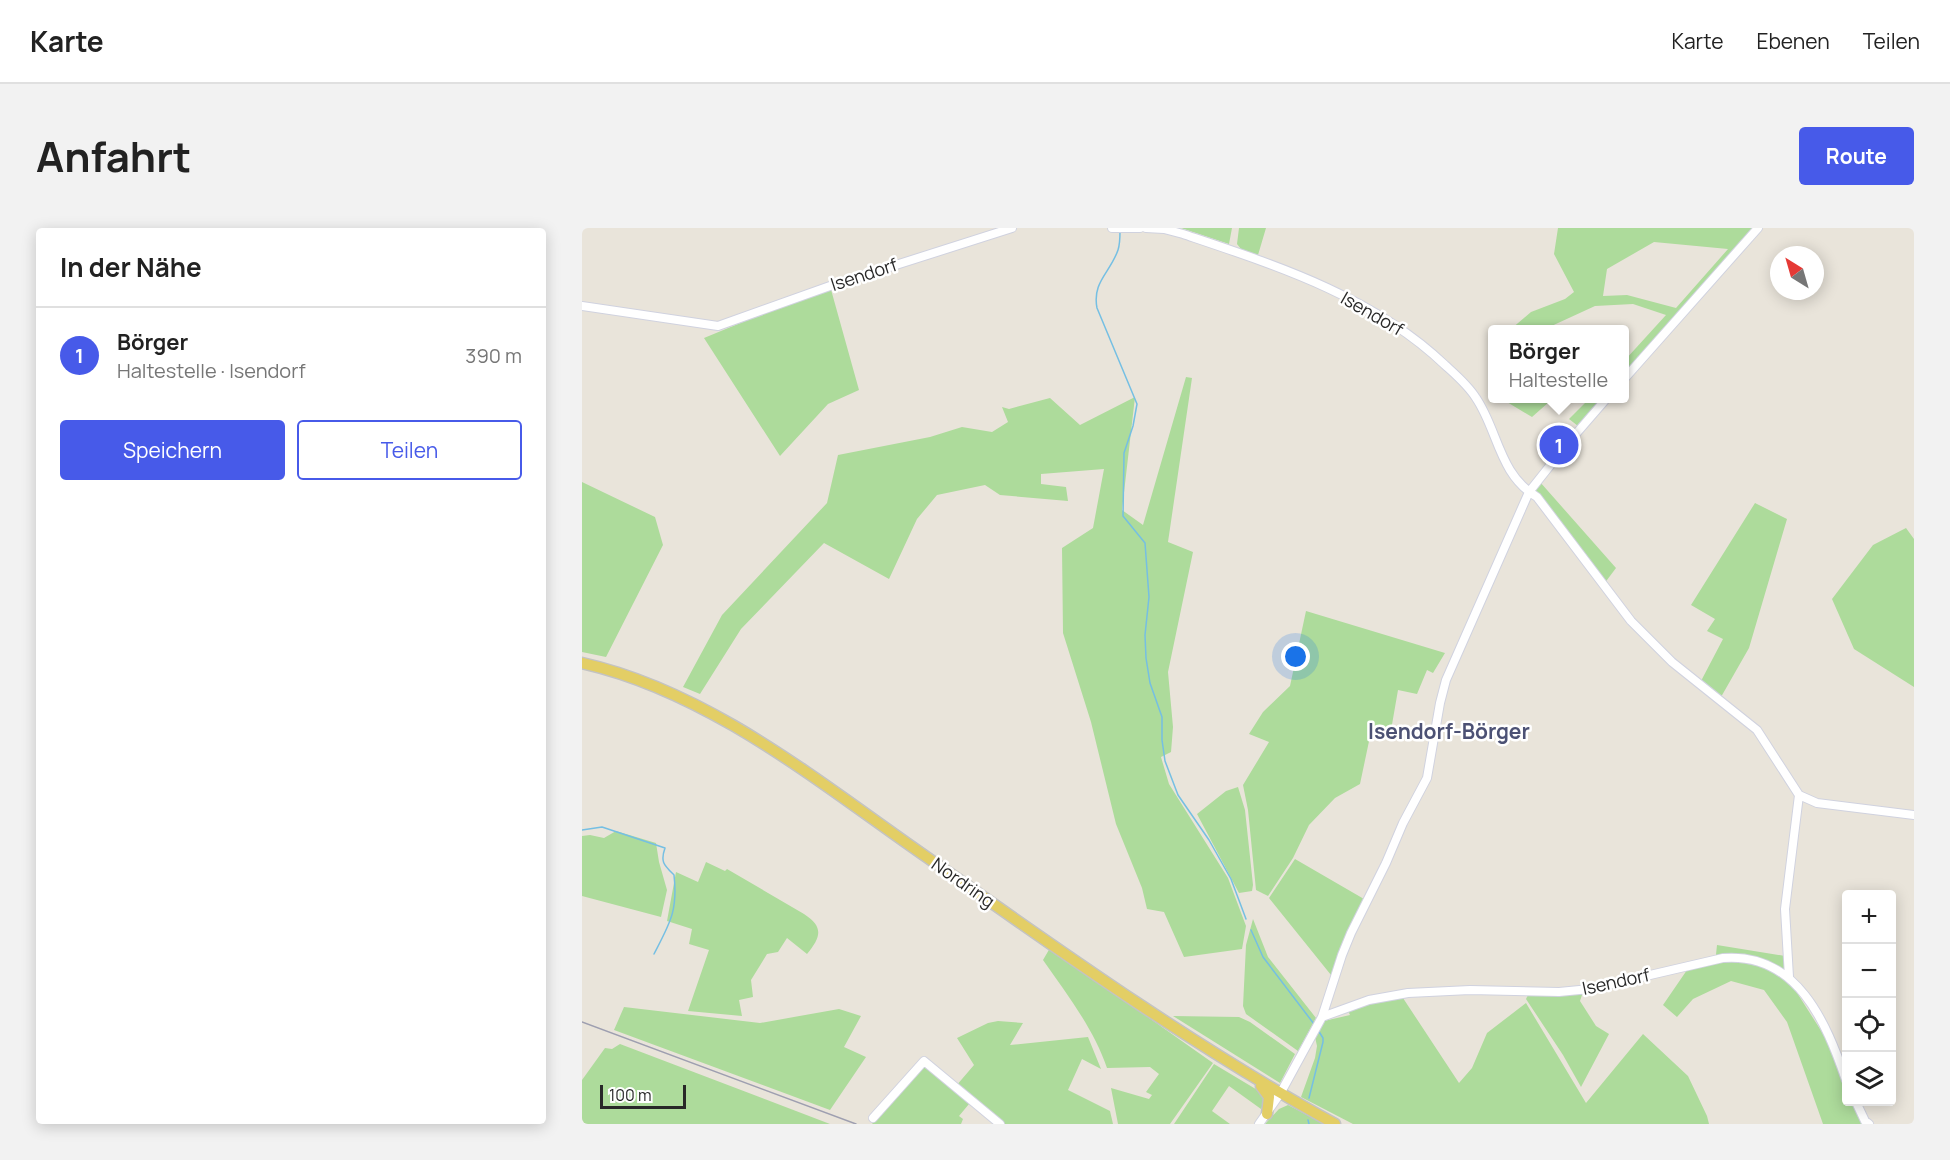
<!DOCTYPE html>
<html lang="de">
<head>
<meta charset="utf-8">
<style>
	body { margin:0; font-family:Manrope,sans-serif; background:#f2f2f2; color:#222 }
	.controls { position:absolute; right:18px; bottom:18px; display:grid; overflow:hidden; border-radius:6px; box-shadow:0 3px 15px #0003 }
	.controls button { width:54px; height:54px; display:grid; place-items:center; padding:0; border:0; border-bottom:2px solid #e0e0e0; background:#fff; color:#222; font:30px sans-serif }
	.compass { position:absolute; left:1188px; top:18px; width:54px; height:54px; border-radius:50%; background:#fff; box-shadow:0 3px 15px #0003; rotate:323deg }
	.scale { position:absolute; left:18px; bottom:15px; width:86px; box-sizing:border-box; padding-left:6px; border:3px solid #282828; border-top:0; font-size:16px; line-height:21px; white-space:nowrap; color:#282828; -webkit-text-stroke:4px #fff; paint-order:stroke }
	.you { position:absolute; left:714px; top:429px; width:21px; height:21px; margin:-15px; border:4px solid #fff; border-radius:50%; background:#1a73e8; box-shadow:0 0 0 9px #1a73e833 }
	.badge { display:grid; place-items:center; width:39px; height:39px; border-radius:50%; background:#475ae9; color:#fff; font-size:20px; font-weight:700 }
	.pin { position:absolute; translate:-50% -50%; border:3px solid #fff; box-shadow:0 2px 6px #0006 }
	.popup { position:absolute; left:906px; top:97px; width:141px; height:78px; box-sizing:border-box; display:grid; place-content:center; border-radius:6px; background:#fff; filter:drop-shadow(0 2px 4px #0005); font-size:20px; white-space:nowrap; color:#767676 }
	.popup b { font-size:22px; color:#222 }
	.popup::after { content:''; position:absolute; left:50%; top:100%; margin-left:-12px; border:12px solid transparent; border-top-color:#fff }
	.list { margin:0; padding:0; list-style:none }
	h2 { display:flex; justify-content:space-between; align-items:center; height:78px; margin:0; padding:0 24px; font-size:26px }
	h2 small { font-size:20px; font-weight:400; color:#767676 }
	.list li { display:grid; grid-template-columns:39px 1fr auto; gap:18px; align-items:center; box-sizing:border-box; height:96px; padding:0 24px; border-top:2px solid #e0e0e0 }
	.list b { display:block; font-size:22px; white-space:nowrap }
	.list p { margin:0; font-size:20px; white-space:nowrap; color:#767676 }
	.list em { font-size:20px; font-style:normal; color:#767676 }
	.actions { display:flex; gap:12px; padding:18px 24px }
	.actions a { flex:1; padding:14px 0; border:2px solid #475ae9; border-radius:6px; text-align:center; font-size:21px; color:#475ae9 }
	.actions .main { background:#475ae9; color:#fff }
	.icon { flex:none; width:33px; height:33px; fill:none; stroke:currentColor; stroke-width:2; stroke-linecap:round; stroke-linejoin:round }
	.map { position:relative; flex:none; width:1332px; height:896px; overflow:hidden; border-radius:6px }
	header { display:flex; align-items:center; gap:36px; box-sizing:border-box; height:84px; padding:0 30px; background:#fff; border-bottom:2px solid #e0e0e0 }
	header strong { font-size:28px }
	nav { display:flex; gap:33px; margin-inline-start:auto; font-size:21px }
	.intro { display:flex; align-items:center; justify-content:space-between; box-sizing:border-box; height:144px; padding:0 36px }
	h1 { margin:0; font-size:42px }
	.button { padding:15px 27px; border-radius:6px; background:#475ae9; color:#fff; font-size:21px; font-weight:700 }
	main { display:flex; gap:36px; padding:0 36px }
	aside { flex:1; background:#fff; border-radius:6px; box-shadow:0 3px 15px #0003 }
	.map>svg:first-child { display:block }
</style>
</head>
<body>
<header>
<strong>Karte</strong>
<nav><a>Karte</a><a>Ebenen</a><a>Teilen</a></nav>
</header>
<div class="intro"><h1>Anfahrt</h1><a class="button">Route</a></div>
<main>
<aside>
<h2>In der Nähe<small></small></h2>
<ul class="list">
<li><span class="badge">1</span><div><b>Börger</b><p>Haltestelle · Isendorf</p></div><em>390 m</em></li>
</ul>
<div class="actions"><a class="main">Speichern</a><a>Teilen</a></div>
</aside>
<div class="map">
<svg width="1332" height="896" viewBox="0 0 1332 896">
	<rect width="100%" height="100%" fill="#e9e4da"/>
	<path fill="#addb9b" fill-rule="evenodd" d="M599,0H650L647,16Z
		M657,0H684L676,27L659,21L655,16Z
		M976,0H1174L1043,146V132L1084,87L1051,76L1013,78L963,101H929L949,84L983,71L992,64L972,26ZM1072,14L1146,21L1094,80L1045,67L1021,68L1025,41Z
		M248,58L277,162L246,176L198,228L122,110Z
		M604,149L610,150L586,314L611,324L586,444L591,499L589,524L579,529L587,556L646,650L664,698L660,721L602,729L582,684L565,681L560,660L534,596L509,494L481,405L480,320L511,300L522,241L459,246V256L484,259L486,273L418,267L403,257L355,267L335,291L307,351L242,315L159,401L118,466L101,459L140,387L245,275L256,227L348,209L380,199L410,204L426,194L420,179L427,181L468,170L498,197L553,169L540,282L561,297Z
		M920,171H963L967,174L950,189Z
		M1007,171H1021L996,198L987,191Z
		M0,254L73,289L81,317L24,429L0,424Z
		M958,254L1034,340L1022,356L952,262Z
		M1173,275L1205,291L1167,420L1139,469L1119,453L1141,411L1125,403L1133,391L1109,377Z
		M1324,300L1332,311V459L1272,421L1250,371L1291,317Z
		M724,383L863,425L851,445L845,442L835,466L816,462L808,508L798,506L790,499L778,556L753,570L727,597L711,630L686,668L674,662L666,582L661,557L687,514L667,506L681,484L708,458Z
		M656,559L663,582L671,657L670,663L657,665L615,586L644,563Z
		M34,603L74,615L77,634L85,662L79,689L0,668V608L8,607L22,610Z
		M713,631L782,671L764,706L749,747L687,670Z
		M124,634L143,643L145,641L222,686C242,699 239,709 225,726L205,710L196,724L185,726L169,752L171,769L157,772L160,788L106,783L127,722L107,716L110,701L85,693L94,644L116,654Z
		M671,691L686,729L734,790L716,823L664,786L661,778L664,717Z
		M1135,717L1203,728L1212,760L1245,812L1264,865V874H1269L1281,896H1241L1205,794L1182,762L1149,753L1111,771L1095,789L1081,777L1105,742L1133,736Z
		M468,720L631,835L588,896H536L529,860L567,871L570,867L564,864L577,846L568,839L525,840C512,801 484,765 461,732Z
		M1001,764L998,773L1014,798L1027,806L999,859L981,827L944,771L946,767Z
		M819,767L877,855L890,840L905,805L944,775L1004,875L1061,806L1106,848L1125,888L1127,896H771L719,869L733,830L735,818L733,809L742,793L768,787L766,783L787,774Z
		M42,779L178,795L257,781L279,788L262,819L284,829L248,882L32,802Z
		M591,788L657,789L668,794L713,826L698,855Z
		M416,793L441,795L428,817L506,809L519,841L500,831L486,862L528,883L531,896H421L374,858L392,837L375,810L406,795Z
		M38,816L248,896H0V852L23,820L30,821Z
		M342,835L387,876L377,888L381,891L379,896H290Z
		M632,836L677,863L683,873L679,881L647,858L630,883L648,896H592Z
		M706,877L742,896H683L697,881Z"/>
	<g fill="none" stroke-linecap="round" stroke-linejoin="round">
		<path stroke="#75bfe3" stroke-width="1.5" d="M538,3C538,10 538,16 536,22C528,45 510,54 515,80L555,176L551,198L542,225L541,288L563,315L567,369L563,407L564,430L568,455L580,489V512L583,533L596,567L627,612L649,651L664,691
			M0,602L20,599L83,620C78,634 82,637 92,647C96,683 88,695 72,726
			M669,702L681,729L732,796
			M727,870L741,814V810L736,802
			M726,892L727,896"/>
		<g stroke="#d0d2df" stroke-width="10">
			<path id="minor" d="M530,0H558
				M564,0L582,1L601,6C693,37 791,68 863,137C874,147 886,157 894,170C916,202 917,247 955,269L1049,393L1090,434L1175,502L1217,567L1235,575L1332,587
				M0,78L136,98L248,58L430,0
				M1043,150L1176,0
				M1207,749L1203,681L1217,567
				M740,789L787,772L826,765L888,762L977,764L1008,761L1141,730C1215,724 1244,794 1264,852
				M1274,874L1283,893L1287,896
				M291,890L342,833L418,896
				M677,896L698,866L740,789L760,727L769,705L804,635L821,595L845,550L858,475L864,452L947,264L986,215L1025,170"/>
		</g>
		<g stroke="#c3c3c3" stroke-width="13">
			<path id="major" d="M0,435C129,464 239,556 346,630C478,723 611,818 753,896
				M679,858L687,869L685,886"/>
		</g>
		<use href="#minor" stroke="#fff" stroke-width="8"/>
		<use href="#major" stroke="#e3ce65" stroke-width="10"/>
		<path stroke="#9e9fb0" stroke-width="1.5" d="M0,794L274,896"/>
	</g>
	<g text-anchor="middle" stroke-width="5" stroke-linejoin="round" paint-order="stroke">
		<g font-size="18" fill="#282828" stroke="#fff">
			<text transform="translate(282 47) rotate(-18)" y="6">Isendorf</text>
			<text transform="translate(790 86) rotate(30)" y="6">Isendorf</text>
			<text transform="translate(381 655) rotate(35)" y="6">Nordring</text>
			<text transform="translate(1034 754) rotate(-12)" y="6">Isendorf</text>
		</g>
		<g font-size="21" font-weight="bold" fill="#4c5174" stroke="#fff">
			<text x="867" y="511">Isendorf-Börger</text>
		</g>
	</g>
</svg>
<div class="controls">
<button>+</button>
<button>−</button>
<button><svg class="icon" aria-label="locate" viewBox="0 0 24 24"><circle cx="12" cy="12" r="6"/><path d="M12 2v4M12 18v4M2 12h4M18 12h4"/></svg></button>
<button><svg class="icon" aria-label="layers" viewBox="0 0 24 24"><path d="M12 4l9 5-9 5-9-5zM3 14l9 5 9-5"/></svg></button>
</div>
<svg class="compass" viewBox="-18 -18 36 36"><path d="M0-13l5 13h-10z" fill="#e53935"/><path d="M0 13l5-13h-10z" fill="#767676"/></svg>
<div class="scale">100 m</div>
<div class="you"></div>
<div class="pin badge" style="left:977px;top:217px">1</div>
<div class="popup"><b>Börger</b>Haltestelle</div>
</div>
</main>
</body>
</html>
